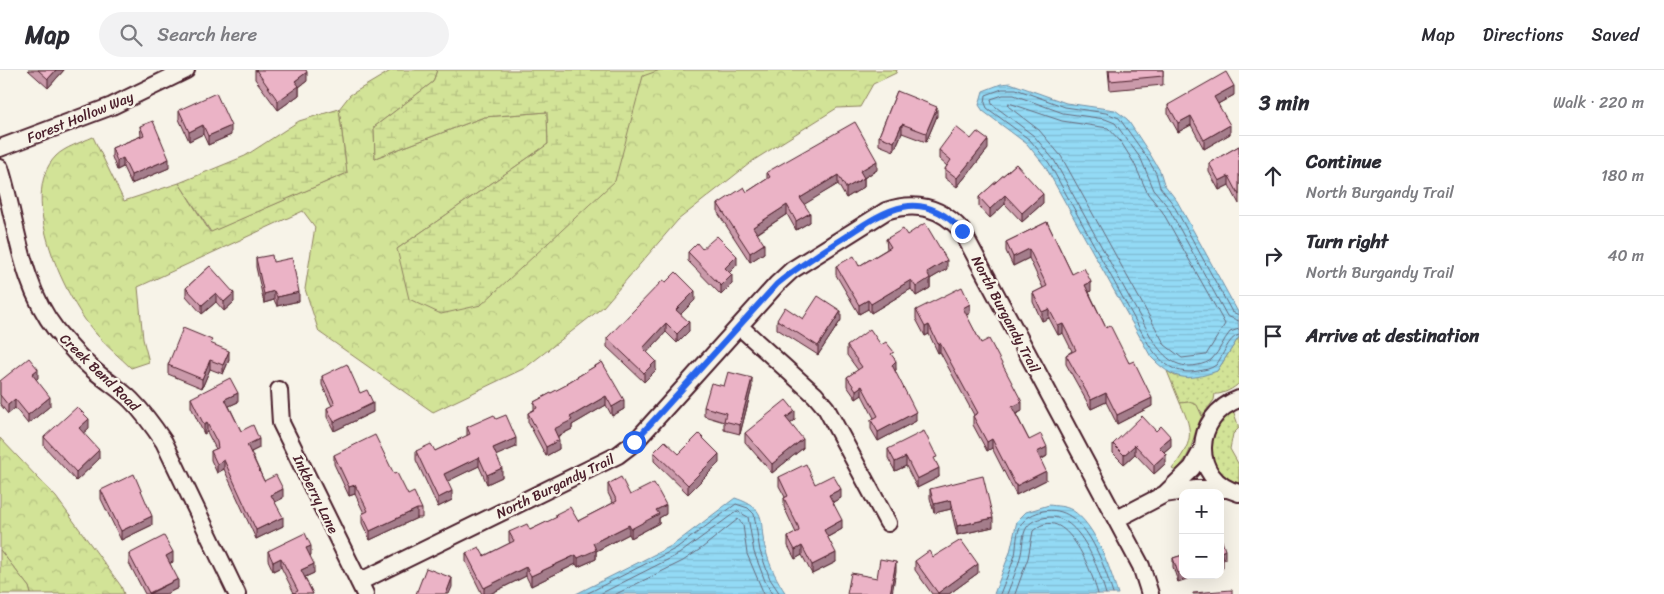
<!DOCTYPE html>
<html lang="en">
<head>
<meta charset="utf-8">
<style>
	body { margin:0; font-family:Sriracha,sans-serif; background:#f2f2f3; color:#2b2b33 }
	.controls { position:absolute; right:15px; bottom:15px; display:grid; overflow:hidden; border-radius:10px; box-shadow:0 5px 20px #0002 }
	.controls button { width:45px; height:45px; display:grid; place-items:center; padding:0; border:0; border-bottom:1px solid #e1e1e2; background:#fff; color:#2b2b33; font:25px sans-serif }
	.stop { position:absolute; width:15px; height:15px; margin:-11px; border:4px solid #2563eb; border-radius:50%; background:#fff }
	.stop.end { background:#2563eb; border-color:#fff; box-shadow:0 1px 5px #0008 }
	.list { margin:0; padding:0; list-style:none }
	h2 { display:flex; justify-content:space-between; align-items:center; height:65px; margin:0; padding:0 20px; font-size:21px }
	h2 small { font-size:16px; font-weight:400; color:#7c7c81 }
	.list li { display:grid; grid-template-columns:32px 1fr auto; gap:15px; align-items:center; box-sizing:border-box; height:80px; padding:0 20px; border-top:1px solid #e1e1e2 }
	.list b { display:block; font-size:19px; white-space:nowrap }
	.list p { margin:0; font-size:16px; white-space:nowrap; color:#7c7c81 }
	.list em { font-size:16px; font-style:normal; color:#7c7c81 }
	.icon { flex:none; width:28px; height:28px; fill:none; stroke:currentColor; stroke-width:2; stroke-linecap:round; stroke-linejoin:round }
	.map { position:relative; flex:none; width:1239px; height:524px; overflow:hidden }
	header { display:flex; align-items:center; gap:30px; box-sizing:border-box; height:70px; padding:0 25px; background:#fff; border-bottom:1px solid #e1e1e2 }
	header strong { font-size:24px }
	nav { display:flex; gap:28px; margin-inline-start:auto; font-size:18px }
	.search { width:350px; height:45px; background:#f2f2f3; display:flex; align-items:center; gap:12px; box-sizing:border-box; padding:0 18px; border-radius:28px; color:#7c7c81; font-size:19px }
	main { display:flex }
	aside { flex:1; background:#fff }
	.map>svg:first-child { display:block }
</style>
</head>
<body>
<header>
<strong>Map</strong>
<div class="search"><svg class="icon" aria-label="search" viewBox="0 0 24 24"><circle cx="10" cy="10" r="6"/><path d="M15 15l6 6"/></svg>Search here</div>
<nav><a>Map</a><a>Directions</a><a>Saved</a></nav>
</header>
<main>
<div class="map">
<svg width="1239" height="524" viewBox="0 0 1239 524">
	<defs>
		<pattern id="grass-dots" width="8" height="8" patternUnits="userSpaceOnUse" patternTransform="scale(1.25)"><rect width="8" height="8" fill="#d2e397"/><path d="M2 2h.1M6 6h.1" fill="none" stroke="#b6c282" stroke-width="1.8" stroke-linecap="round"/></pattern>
		<pattern id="forest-crowns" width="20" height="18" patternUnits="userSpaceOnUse" patternTransform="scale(1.25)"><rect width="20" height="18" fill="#d2e397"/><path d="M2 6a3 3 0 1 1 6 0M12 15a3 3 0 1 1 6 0" fill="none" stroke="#b6c282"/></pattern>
		<pattern id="wetland-marsh" width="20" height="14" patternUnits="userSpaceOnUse" patternTransform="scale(1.25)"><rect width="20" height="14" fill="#d2e397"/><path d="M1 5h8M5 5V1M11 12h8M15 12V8" fill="none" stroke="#b6c282"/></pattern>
		<pattern id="water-rules" width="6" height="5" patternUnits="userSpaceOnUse" patternTransform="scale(1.25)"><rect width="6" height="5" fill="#93daf5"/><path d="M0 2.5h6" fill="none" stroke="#80bbd2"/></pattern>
	</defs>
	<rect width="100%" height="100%" fill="#f7f3e8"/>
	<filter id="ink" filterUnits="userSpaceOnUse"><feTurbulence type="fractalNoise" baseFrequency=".02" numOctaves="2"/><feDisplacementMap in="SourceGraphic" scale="10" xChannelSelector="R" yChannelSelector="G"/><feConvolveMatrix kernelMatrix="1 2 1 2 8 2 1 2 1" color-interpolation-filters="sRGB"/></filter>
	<g filter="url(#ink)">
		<path fill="url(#grass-dots)" stroke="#8e8161" d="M1239,267V313C1235,318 1222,325 1215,324L1214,330L1202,346L1201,341L1189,332L1180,333L1167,301L1175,306L1217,301Z
			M1233,340L1239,358L1233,364L1230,379L1239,395V418L1227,413L1210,390V362Z"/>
		<path fill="url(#forest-crowns)" stroke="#8e8161" d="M392,0H437L433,12L374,57L375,88L484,47L547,42L548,74L397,179L630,50L643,5L660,0H897L896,3L873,14L860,37L837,38L754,90L678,150L603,237L525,298L433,342L319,262L305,219L315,157L303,141L138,217L143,269L149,292L131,298C120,287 108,278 98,266C66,232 16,126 56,86C65,77 82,72 93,67L124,131L179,113L210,162L347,103L339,39L350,25Z
			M0,368L56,427L121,516L124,524H31L29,517L0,480Z"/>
		<path fill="url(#wetland-marsh)" stroke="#8e8161" d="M437,0H660L643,6L615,111L481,235L441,244L409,229L397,179L548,74L547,42L484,47L375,88L374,57L433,12Z
			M339,39L347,103L211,162L179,113L245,86L299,51Z
			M0,480L29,517L31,524H0Z"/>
		<path fill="#d2e397" stroke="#8e8161" d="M1189,332L1197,335L1202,346C1190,369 1196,379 1176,401L1172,399C1192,373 1195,364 1180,333Z"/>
		<path fill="url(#water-rules)" stroke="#768fa4" d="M1010,13L1066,33L1115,40L1127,49L1150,84L1160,101L1164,114L1177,131L1238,242L1239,267L1217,301C1187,312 1173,310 1151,287L1045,96L1027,74L983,41L979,35L983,21L1001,14Z
			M735,428C771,440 757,452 766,481C770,497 777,510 786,524H576L673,475Z
			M1049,435C1056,436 1066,436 1072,440C1096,455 1110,499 1118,524H994L1010,482L1017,451L1026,442Z"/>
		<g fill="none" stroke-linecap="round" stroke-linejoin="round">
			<path stroke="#676a7c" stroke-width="1" d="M1009,33L1062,51L1108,58L1121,72L1134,93L1148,124L1162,141L1225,254L1206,285L1182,288L1165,275L1061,86L1039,60L1009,37Z
				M1239,245L1232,242L1173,134L1160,117L1156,103L1146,86L1119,48L1106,43L1065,37L1016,19H1002L986,25L985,33L987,38L1030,70L1049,93L1146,270C1158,290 1173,306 1198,301C1204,300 1211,299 1216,295C1223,287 1228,267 1239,265
				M1239,251L1227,246L1168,137L1154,120L1141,89L1115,53L1105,49L1063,43L1014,25H1003L991,29L992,34L1034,66L1054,90L1151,267C1162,285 1175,300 1198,295C1203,294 1209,292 1212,289C1220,281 1223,270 1230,262L1239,259
				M586,524L675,479L736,434L748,438L754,444L760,481L770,509L780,524
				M600,524L679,484L737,441L748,447L754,482L765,511L772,524
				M616,524L683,491L702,478L738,449L743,455L747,484L764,524
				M1000,524C1005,511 1011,498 1015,485C1017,475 1016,463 1021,455C1025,447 1035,443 1043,441C1085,433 1103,493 1113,524
				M1007,524C1012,511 1018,498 1021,484C1023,476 1022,464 1027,457C1030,452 1037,449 1043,448C1079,439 1098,498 1106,524
				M1015,524L1028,488L1033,461C1066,430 1092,503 1098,524"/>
			<g stroke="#4a1f2b" stroke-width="20">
				<path id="minor" d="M0,78L112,36L186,0
					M0,98C17,152 20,214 56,260C69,276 84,293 101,306C111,314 122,321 131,330C144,343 154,357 164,372L237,524
					M739,256L815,325L826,338L888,453
					M279,320L281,353L365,524
					M1239,329C1193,345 1189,410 1239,423
					M1203,378L1192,398L1165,424L1196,419H1228
					M1117,449L1165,424
					M359,512L618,385L635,372L777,214L792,200L886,141C916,131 941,137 962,161L1141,496L1150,524"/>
			</g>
			<use href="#minor" stroke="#f7f3e8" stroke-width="16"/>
		</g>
		<path fill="#ca9aaa" stroke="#4a1f2b" d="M28,0H64L48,18Z
			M255,0L307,11L299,17V25L278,40L255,9Z
			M1108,0H1163V15L1110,20Z
			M897,21L937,46L926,72L902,63L894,81L879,75V66Z
			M1234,25L1218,34L1230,64L1204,79L1191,55L1178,62L1168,44V35Z
			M179,40L231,65L208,75L203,64L189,71L179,49Z
			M140,56L169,98L131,114L123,97L117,100L112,87V78L141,66Z
			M971,69L988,79L957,117L945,108V99L947,96L939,89V80Z
			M1239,76V134L1229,115L1219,120L1209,102V93Z
			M1016,94L1043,133L1022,152L1005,134L990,148L979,136V127Z
			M877,100L864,108V117L846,128L838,114L804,134L810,152L796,160L787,144L757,164L764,183L750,192L718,143V134L747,122L767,109V102Z
			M1047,152L1072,204L1091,221L1089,222L1106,258L1129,293L1152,336L1117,354L1106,332L1091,339L1066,294V285L1072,281L1063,263L1058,265L1049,248L1042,251L1033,232V223L1043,218L1029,188L1013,196L1006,181V172Z
			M907,165L947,199L930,209V218L916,226L911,219L871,243L868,239L859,244L836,205V196H859L887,179L886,169Z
			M702,179L737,195L729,202L732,214L721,225L688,191V182Z
			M256,188L273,192L299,231L277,236L274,230L264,233L256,197Z
			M210,196L234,232L224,241L216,232L202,244L186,226V218Z
			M666,212L695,230L681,244L689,261L677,273L666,262L647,282L656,300L644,312L607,277V268Z
			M916,240L970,243L966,245L981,273L1022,341L1016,344L1029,370L1047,386L1041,390L1046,410L1016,425L992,378L987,381L973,355V346L974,345L940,282L938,283L929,264L925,266L916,249Z
			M803,249L841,250L818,285L777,259V250Z
			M212,274L229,290L223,304L210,299L202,318L168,304V295Z
			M881,275L894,288L896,300L895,301L916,351L878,371L871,359V350L874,348L862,325L856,329L847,316V307L858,300L847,285V276Z
			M602,292L624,339L612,346L606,335L572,355V359L557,367L559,379L546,386L528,352V343L534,340V332L567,315V313Z
			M322,306L360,323L373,342L334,361L327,347V338L332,336L322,315Z
			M38,308L36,309L50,336L28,354L15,338L8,344L0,334V311Z
			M724,316L752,317L740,364L724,360V352L704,346V337Z
			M191,328L238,332L229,336L241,361L259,378L251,382L264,411L283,428L275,432L283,456L256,469L224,399L217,403L211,390V381L216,379L207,362L204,364L191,337Z
			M496,349L516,377L496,385L502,407L487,414L479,396L447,411L452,430L438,437L416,390V381H435L467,366V357Z
			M795,350L790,354L803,378L772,403L745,372V363Z
			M89,358L83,363L99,389L76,411L44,376V367Z
			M1113,374L1171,376L1164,382L1166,393L1154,404L1135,384L1124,394L1113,383Z
			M888,379L937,394L939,407L917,418L906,396L895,401L888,388Z
			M654,382L679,384L719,393L688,424L654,391Z
			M334,385L394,404L408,425L422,439V448H417L370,470L362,453V444L364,443L355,424L349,426L334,394Z
			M779,407L815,414L841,428L833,432L842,459L828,467L836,492L812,504L802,485L795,489L788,476V467L796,463L784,437V428L785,427L779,416Z
			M608,414L630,425L666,444L659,448V453L631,468L629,464L596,481V489L578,497L576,494L531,516L526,506L490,524H482L466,492V483L484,486L510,473L509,471V462L530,460L556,448V444L578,451L613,433L608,423Z
			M930,419L993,457L957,465L951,439L934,443L930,428Z
			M101,420L152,455L121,470L101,429Z
			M268,481L311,485L310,486L314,503L305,507L313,524L294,523L281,497L273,501L268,490Z
			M129,484L173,492L170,493L178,518L166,524H145L129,493Z
			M1183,485L1178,512L1173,497V488Z
			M933,487L978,503L949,524H932L915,500V491Z"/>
		<path fill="#a47d8b" stroke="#4a1f2b" d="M56,0H64L48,18V9Z
			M307,2V11L299,17V25L278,40V31L295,11Z
			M1234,16V25L1214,36V27Z
			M937,37V46L926,72V63Z
			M1191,46V55L1178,62V53Z
			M902,54V63L894,81V72Z
			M203,55V64L189,71V62Z
			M1230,55V64L1204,79V70Z
			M231,56V65L208,75V66Z
			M988,70V79L957,117V108Z
			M123,88V97L117,100V91Z
			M169,89V98L131,114V105Z
			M877,91V100L860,110V101Z
			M838,105V114L800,137V128Z
			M1229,106V115L1219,120V111Z
			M864,108V117L846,128V118Z
			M1043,124V133L1022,152V143Z
			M1005,125V134L990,148V139Z
			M787,135V144L753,166V157Z
			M810,143V152L796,160V151Z
			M764,174V183L750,192V183Z
			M1029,179V188L1013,196V187Z
			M737,186V195L725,207V198Z
			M947,190V199L930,209V218L916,226V217L927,202Z
			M732,205V214L721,225V216Z
			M911,210V219L871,243V234Z
			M1091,212V221L1085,224V215Z
			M274,221V230L264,233V224Z
			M695,221V230L676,249V240Z
			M299,222V231L277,236V227Z
			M216,223V232L202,244V235Z
			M234,223V232L224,241V232Z
			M868,230V239L859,244V235Z
			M970,234V243L963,247V238Z
			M1049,239V248L1042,251V242Z
			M841,241V250L818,285V276Z
			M689,252V261L677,273V264Z
			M666,253V262L643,287V278Z
			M1063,254V263L1058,265V256Z
			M929,255V264L925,266V257Z
			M940,273V282L938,283V274Z
			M229,281V290L223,304V295Z
			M210,290V299L202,318V309Z
			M656,291V300L644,312V303Z
			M896,291V300L892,304V295Z
			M38,299V308L32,313V304Z
			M752,308V317L740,364V355Z
			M862,316V325L856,329V320Z
			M238,323V332L225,338V329Z
			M1106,323V332L1091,339V330Z
			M606,326V335L572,355V359L554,368V359L570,347Z
			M50,327V336L28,354V345Z
			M1152,328V336L1117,354V345Z
			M15,329V338L8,344V335Z
			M624,330V339L612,346V337Z
			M1022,332V341L1012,346V337Z
			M373,333V342L334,361V352Z
			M795,341V350L786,357V348Z
			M916,342V351L878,371V362Z
			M89,349V358L79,367V358Z
			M207,353V362L204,364V355Z
			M1171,367V376L1159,386V377Z
			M516,368V377L493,387V378Z
			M259,369V378L247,384V375Z
			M803,369V378L772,403V394Z
			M992,369V378L987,381V372Z
			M559,370V379L546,386V377Z
			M1135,375V384L1124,394V385Z
			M1047,377V386L1037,391V382Z
			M99,380V389L76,411V402Z
			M719,384V393L688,424V415Z
			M1166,384V393L1154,404V395Z
			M479,387V396L444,413V404Z
			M906,387V396L895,401V392Z
			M224,390V399L217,403V394Z
			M502,398V407L487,414V405Z
			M939,398V407L917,418V409Z
			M1046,401V410L1016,425V416Z
			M355,415V424L349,426V417Z
			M283,419V428L271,434V425Z
			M841,419V428L829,434V425Z
			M452,421V430L438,437V428Z
			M951,430V439L934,443V434Z
			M666,435V444L659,448V453L631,468V459L656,440Z
			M417,439V448L370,470V461Z
			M152,446V455L121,470V461Z
			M283,447V456L256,469V460Z
			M993,448V457L957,465V456Z
			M842,450V459L824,469V460Z
			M629,455V464L596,481V489L578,497V488L593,473Z
			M311,476V485L306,487V478Z
			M802,476V485L795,489V480Z
			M1225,480V489L1223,490V498L1220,499L1221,482Z
			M173,482V492L166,495V486Z
			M836,483V492L812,504V495Z
			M576,485V494L531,516V506Z
			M281,488V497L273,501V492Z
			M896,492V501L892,524H890Z
			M314,494V503L301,509V500Z
			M978,494V503L949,524H938V523Z
			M526,497V506L490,524H484V518Z
			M1183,501V505H1200L1178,512V503Z
			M452,508V517L449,524H446Z
			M178,509V518L166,524H149Z"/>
		<path fill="#ebb3c6" stroke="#4a1f2b" d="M38,0H56L48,9Z
			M256,0H306L307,2L295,11L299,16L278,31Z
			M1109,0H1163V6L1110,11Z
			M1226,2L1234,16L1214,27L1230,55L1204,70L1191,46L1178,53L1168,35Z
			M897,21L937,37L926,63L902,54L894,72L879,66Z
			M216,23L231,56L208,66L203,55L189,62L179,40Z
			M153,51L169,89L131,105L123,88L117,91L112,78L144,65L140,56Z
			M855,52L877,91L860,101L864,108L846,118L838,105L800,128L810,143L796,151L787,135L753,157L764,174L750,183L718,134L744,117L747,122L770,107L767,102Z
			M956,57L971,69L977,62L988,70L957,108L945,99L951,90L939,80Z
			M1239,76V125L1229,106L1219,111L1209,93Z
			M1016,94L1043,124L1022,143L1005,125L990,139L979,127Z
			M1047,152L1072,204L1084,198L1091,212L1085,215L1106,258L1110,255L1129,293L1134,291L1152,328L1117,345L1106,323L1091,330L1066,285L1076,280L1063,254L1058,256L1049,239L1042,242L1033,223L1047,216L1029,179L1013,187L1006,172Z
			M925,153L947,190L927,202L930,208L916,217L911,210L871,234L868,230L859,235L836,196L854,186L859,196L891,177L886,169L903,159L907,165Z
			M717,166L737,186L725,198L732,205L721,216L688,182L697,173L702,179Z
			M272,185L273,192L292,188L299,222L277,227L274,221L264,224L256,188Z
			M210,196L234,223L224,232L216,223L202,235L186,218Z
			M676,202L695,221L676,240L689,252L677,264L666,253L643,278L656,291L644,303L607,268L663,210L666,212Z
			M962,217L970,234L963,238L981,273L989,269L1022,332L1012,337L1029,370L1041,364L1047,377L1037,382L1046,401L1016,416L992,369L987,372L973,346L978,343L940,273L938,274L929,255L925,257L916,240Z
			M818,226L841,241L818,276L777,250L785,237L803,249Z
			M183,258L212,270L210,273L229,281L223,295L210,290L202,309L168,295Z
			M870,259L881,275L886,272L894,282L891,284L896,291L892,295L916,342L878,362L871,350L878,346L862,316L856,320L847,307L862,297L847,276Z
			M29,288L38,299L32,304L50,327L28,345L15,329L8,335L0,325V311Z
			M602,292L624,330L612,337L606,326L570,347L572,350L554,359L559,370L546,377L528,343L537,338L534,332L568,314L567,313Z
			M347,294L360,323L367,320L373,333L334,352L327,338L335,334L322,306Z
			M728,302L752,308L740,355L724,351L726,343L704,337L711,313L724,316Z
			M230,308L238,323L225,329L241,361L253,355L259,369L247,375L264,411L276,405L283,419L271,425L283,447L256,460L224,390L217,394L211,381L218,378L217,372L207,353L204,355L191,328Z
			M786,330L795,341L786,348L803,369L772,394L745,363Z
			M77,337L89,349L79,358L99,380L76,402L44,367Z
			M494,345L496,349L506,345L516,368L493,378L502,398L487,405L479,387L444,404L452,421L438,428L416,381L431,374L435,381L470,364L467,357Z
			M1142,346L1156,361L1161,356L1171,367L1159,377L1166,384L1154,395L1135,375L1124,385L1113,374Z
			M924,361L937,387L934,388L939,398L917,409L906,387L895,392L888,379Z
			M699,364L719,384L688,415L654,382L665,371L679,384Z
			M375,365L394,404L397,403L408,425L414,422L422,439H417L370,461L362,444L368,441L355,415L349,417L334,385Z
			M806,394L815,414L833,405L841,419L829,425L842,450L824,460L836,483L812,495L802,476L795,480L788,467L799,461L798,456L784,428L788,426L779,407Z
			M134,404L152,446L121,461L101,420Z
			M983,406L993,448L957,456L951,430L934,434L930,419Z
			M621,407L630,425L654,413L666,435L656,440L659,444L631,459L629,455L593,473L596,480L578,488L576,485L531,506L526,497L484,518L466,483L479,477L484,486L514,471L509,462L527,454L530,460L557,447L556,444L570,437L578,451L617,431L608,414Z
			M305,463L311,476L306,478L314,494L301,500L313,524H292L298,521L281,488L273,492L268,481Z
			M1220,465L1225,480L1221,482L1223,489L1220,490Z
			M164,466L173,482L166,486L178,509L149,523L129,484Z
			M961,470L978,494L938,523L915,491L929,481L933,487Z
			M1183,485V501L1178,503L1173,488Z
			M880,489L896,492L890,524H847L851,503L877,508Z
			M426,498L452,508L446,524H416Z
			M1232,520V524H1193V523Z"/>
	</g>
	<g fill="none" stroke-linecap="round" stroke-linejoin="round" filter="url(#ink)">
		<path stroke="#2563eb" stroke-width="6" d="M634,372L777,214C797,197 819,184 840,170C883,142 919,114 962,161"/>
	</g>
	<g text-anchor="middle" stroke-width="5" stroke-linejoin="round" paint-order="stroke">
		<g font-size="14" fill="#4a1f2b" stroke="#f7f3e8">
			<text transform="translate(80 47) rotate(-22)" y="5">Forest Hollow Way</text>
			<text transform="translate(1006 244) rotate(62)" y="5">North Burgandy Trail</text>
			<text transform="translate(100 302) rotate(44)" y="5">Creek Bend Road</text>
			<text transform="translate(555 416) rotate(-26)" y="5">North Burgandy Trail</text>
			<text transform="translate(316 424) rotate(64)" y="5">Inkberry Lane</text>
		</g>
	</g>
</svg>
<div class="controls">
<button>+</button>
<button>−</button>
</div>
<div class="stop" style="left:634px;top:372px"></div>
<div class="stop end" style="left:962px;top:161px"></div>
</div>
<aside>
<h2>3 min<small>Walk · 220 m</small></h2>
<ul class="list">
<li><svg class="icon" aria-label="ahead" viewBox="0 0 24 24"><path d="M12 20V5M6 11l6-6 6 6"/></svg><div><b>Continue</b><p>North Burgandy Trail</p></div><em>180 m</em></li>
<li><svg class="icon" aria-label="right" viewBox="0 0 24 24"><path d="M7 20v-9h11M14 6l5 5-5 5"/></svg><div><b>Turn right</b><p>North Burgandy Trail</p></div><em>40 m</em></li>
<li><svg class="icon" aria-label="arrive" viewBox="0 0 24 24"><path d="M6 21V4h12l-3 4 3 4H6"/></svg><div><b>Arrive at destination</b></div></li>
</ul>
</aside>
</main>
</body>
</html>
